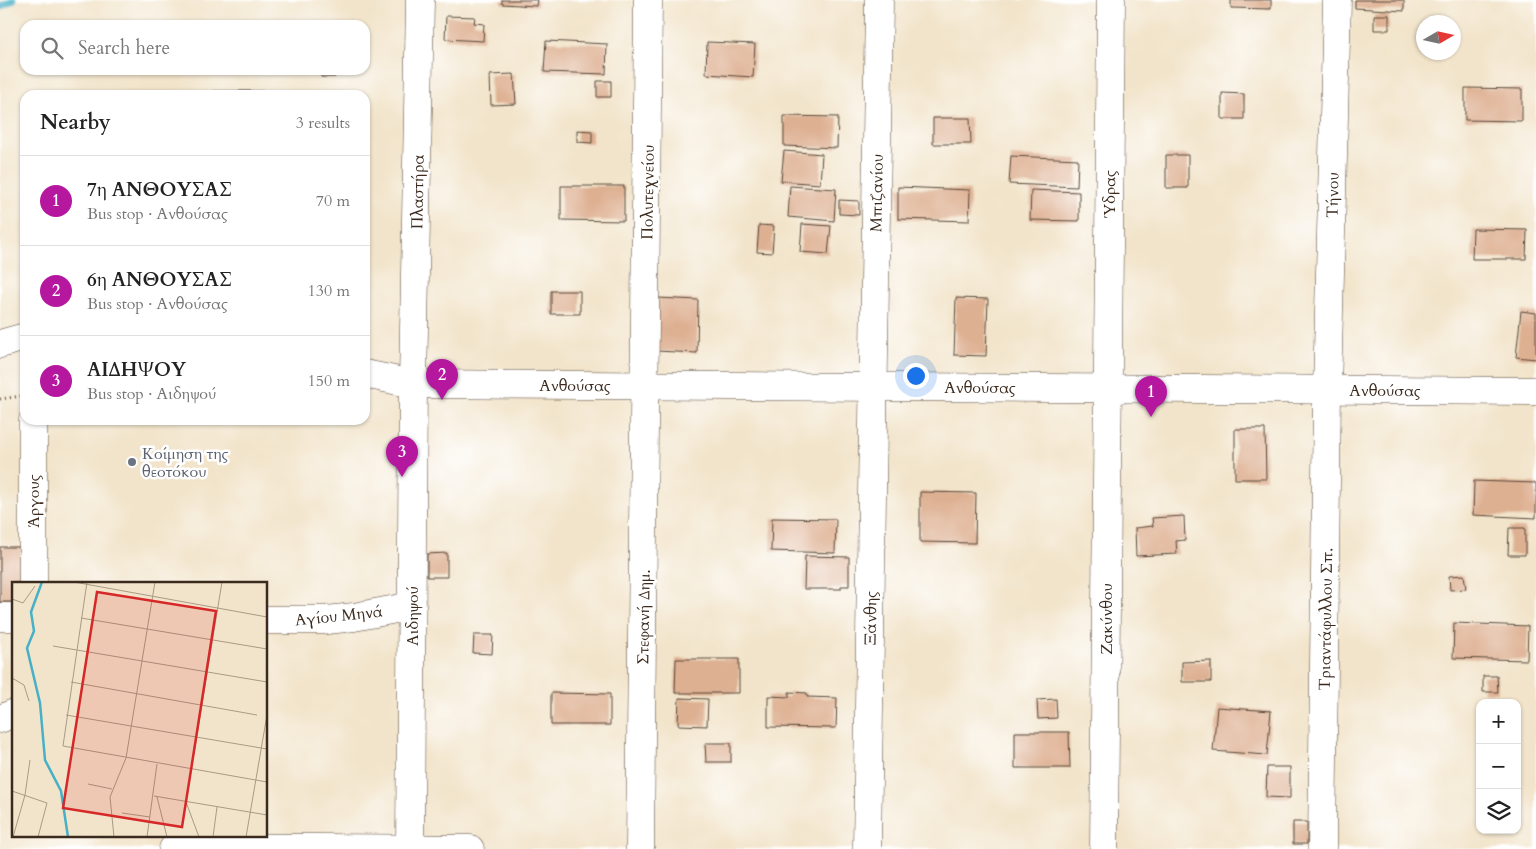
<!DOCTYPE html>
<html lang="en">
<head>
<meta charset="utf-8">
<style>
	body { margin:0; font-family:Cardo,serif; background:#f2f2f2; color:#222 }
	.controls { position:absolute; right:15px; bottom:15px; display:grid; overflow:hidden; border-radius:10px; box-shadow:0 1px 4px #0004 }
	.controls button { width:45px; height:45px; display:grid; place-items:center; padding:0; border:0; border-bottom:1px solid #e0e0e0; background:#fff; color:#222; font:25px sans-serif }
	.compass { position:absolute; left:1416px; top:15px; width:45px; height:45px; border-radius:50%; background:#fff; box-shadow:0 1px 4px #0004; rotate:81deg }
	.you { position:absolute; left:915px; top:375px; width:18px; height:18px; margin:-12px; border:4px solid #fff; border-radius:50%; background:#1a73e8; box-shadow:0 0 0 8px #1a73e833 }
	.badge { display:grid; place-items:center; width:32px; height:32px; border-radius:50%; background:#b5179e; color:#fff; font-size:16px; font-weight:700 }
	.pin { position:absolute; translate:-50% -41px; filter:drop-shadow(0 1px 2px #0008) }
	.pin::after { content:''; position:absolute; top:26px; width:18px; height:15px; background:inherit; clip-path:polygon(0 0,100% 0,50% 100%) }
	.list { margin:0; padding:0; list-style:none }
	h2 { display:flex; justify-content:space-between; align-items:center; height:65px; margin:0; padding:0 20px; font-size:21px }
	h2 small { font-size:16px; font-weight:400; color:#767676 }
	.list li { display:grid; grid-template-columns:32px 1fr auto; gap:15px; align-items:center; box-sizing:border-box; height:90px; padding:0 20px; border-top:1px solid #e0e0e0 }
	.list b { display:block; font-size:19px; white-space:nowrap }
	.list p { margin:0; font-size:16px; white-space:nowrap; color:#767676 }
	.list em { font-size:16px; font-style:normal; color:#767676 }
	.icon { flex:none; width:28px; height:28px; fill:none; stroke:currentColor; stroke-width:2; stroke-linecap:round; stroke-linejoin:round }
	.map { position:relative; flex:none; width:1536px; height:849px; overflow:hidden }
	.search { position:absolute; background:#fff; box-shadow:0 1px 4px #0004; left:20px; top:20px; width:350px; height:55px; display:flex; align-items:center; gap:12px; box-sizing:border-box; padding:0 18px; border-radius:15px; color:#767676; font-size:19px }
	.panel { position:absolute; background:#fff; box-shadow:0 1px 4px #0004; left:20px; top:90px; width:350px; height:335px; border-radius:15px }
	.map>svg:first-child { display:block }
</style>
</head>
<body>
<div class="map">
<svg width="1536" height="849" viewBox="0 0 1536 849">
	<rect width="100%" height="100%" fill="#fff"/>
	<filter id="ink" filterUnits="userSpaceOnUse"><feTurbulence type="fractalNoise" baseFrequency=".02" numOctaves="2"/><feDisplacementMap in="SourceGraphic" scale="10" xChannelSelector="R" yChannelSelector="G"/><feConvolveMatrix kernelMatrix="1 2 1 2 8 2 1 2 1" color-interpolation-filters="sRGB"/></filter>
	<filter id="wash" filterUnits="userSpaceOnUse"><feTurbulence type="fractalNoise" baseFrequency=".0096" numOctaves="4" result="noise"/><feDisplacementMap in="SourceGraphic" scale="20" xChannelSelector="R" yChannelSelector="G"/><feGaussianBlur stdDeviation="1.12" result="paint"/><feColorMatrix in="noise" values="0 0 0 0 0 0 0 0 0 0 0 0 0 0 0 0 0 1.4 0 .05"/><feComposite in="paint" operator="in"/></filter>
	<g filter="url(#wash)">
		<rect width="100%" height="100%" fill="#f2e4ca"/>
		<g fill="none" stroke-linecap="round" stroke-linejoin="round">
			<path stroke="#47b0c6" stroke-width="7" d="M0,7L13,0"/>
		</g>
		<g id="blocks">
			<path fill="#deb092" d="M502,0H538L537,6L502,4Z
				M1231,0H1271V9L1231,8Z
				M1355,0H1404V11L1355,8Z
				M1374,15H1389V30H1374Z
				M446,16L475,17L474,23L484,24L483,41L445,39Z
				M546,41L607,44L606,74L544,72Z
				M707,42L755,44L753,77L706,74Z
				M321,70H335V77H321Z
				M514,74L516,104L491,105L490,75Z
				M597,81H611V97H597Z
				M1465,88L1522,89V121L1465,120Z
				M213,91H273V95H213Z
				M1222,93L1244,94V119H1222Z
				M784,116L838,117L837,148L784,146Z
				M933,118H970L971,144H933Z
				M577,130L592,131V143L577,142Z
				M784,151L822,154L820,184L781,181Z
				M1166,155H1188V188H1166Z
				M1011,156L1078,159L1077,187L1009,184Z
				M561,186H624V221L561,220Z
				M790,186L836,189L834,221L788,217Z
				M898,187L970,190L969,221L898,219Z
				M1031,190L1079,192V221L1030,220Z
				M839,200L859,201V215L839,214Z
				M802,224L831,226L828,254L800,252Z
				M759,225L774,226L772,253L757,252Z
				M1473,229L1527,230L1526,259H1472Z
				M551,291H580V314H551Z
				M658,298L698,300L697,353L656,351Z
				M956,298L988,299L986,356L954,355Z
				M1521,311L1536,313V359L1516,357Z
				M1235,429H1265L1266,479H1235Z
				M1474,481L1536,483V518L1473,515Z
				M920,492L976,493L975,543L920,542Z
				M1184,516L1185,540L1176,541L1177,554L1136,556L1135,528L1153,526L1152,518Z
				M772,518L836,519L835,553L771,551Z
				M1509,528H1525V555H1508Z
				M0,547H21L22,583H14V602H0Z
				M447,553V577H427V554Z
				M805,556L849,557V586H841V589H804Z
				M1464,575L1466,589L1450,590L1449,576Z
				M1454,623L1528,626L1527,660L1453,658Z
				M474,635H493L492,654L473,653Z
				M676,659H739V693H675Z
				M1211,661V682H1182V662Z
				M1483,676H1497L1498,692H1483Z
				M789,692L807,693V697L837,698L836,728L768,727V696L789,697Z
				M551,693L610,694V725H551Z
				M679,698L708,699L707,726L678,725Z
				M1056,699L1057,718L1038,719L1037,700Z
				M1217,707L1271,711L1267,755L1213,751Z
				M1015,732H1069L1070,768H1015Z
				M705,743H731V762H706Z
				M1267,767H1290V798L1266,797Z
				M1293,822H1307V844H1293Z"/>
		</g>
	</g>
	<g filter="url(#ink)">
		<use href="#blocks" fill-opacity="0" stroke="#564638" stroke-width="1"/>
		<g fill="none" stroke-linecap="round" stroke-linejoin="round">
			<g stroke="#564638" stroke-width="29">
				<path id="minor" d="M33,583V420
					M0,617H14
					M266,620H327L354,617L412,606
					M0,719L14,713
					M173,849L180,847L470,849
					M410,849L413,384L420,0
					M640,849L648,0
					M867,849L879,0
					M1104,849L1111,0
					M1322,849L1327,390L1337,0"/>
			</g>
			<g stroke="#564638" stroke-width="29">
				<path id="tertiary" d="M0,344L25,337
					M365,374L413,384L1536,391"/>
			</g>
			<path stroke="#564638" stroke-width="3" stroke-dasharray="1 4" stroke-linecap="butt" d="M0,399L22,396"/>
			<use href="#minor" stroke="#fff" stroke-width="28"/>
			<use href="#tertiary" stroke="#fff" stroke-width="28"/>
		</g>
	</g>
	<circle fill="#6b7280" stroke="#fff" stroke-width="2" cx="132" cy="462" r="5"/>
	<g text-anchor="middle" stroke-width="5" stroke-linejoin="round" paint-order="stroke">
		<g font-size="16" fill="#3b2a1e" stroke="#fff">
			<text transform="translate(417 192) rotate(-89)" y="6">Πλαστήρα</text>
			<text transform="translate(647 192) rotate(-89)" y="6">Πολυτεχνείου</text>
			<text transform="translate(876 193) rotate(-89)" y="6">Μπιζανίου</text>
			<text transform="translate(1109 194) rotate(-90)" y="6">Ύδρας</text>
			<text transform="translate(1332 195) rotate(-89)" y="6">Τήνου</text>
			<text x="575" y="391">Ανθούσας</text>
			<text x="980" y="393">Ανθούσας</text>
			<text x="1385" y="396">Ανθούσας</text>
			<text transform="translate(33 501) rotate(-90)" y="6">Άργους</text>
			<text transform="translate(339 615) rotate(-6)" y="6">Αγίου Μηνά</text>
			<text transform="translate(412 616) rotate(-90)" y="6">Αιδηψού</text>
			<text transform="translate(643 617) rotate(-89)" y="6">Στεφανή Δημ.</text>
			<text transform="translate(870 618) rotate(-89)" y="6">Ξάνθης</text>
			<text transform="translate(1106 619) rotate(-90)" y="6">Ζακύνθου</text>
			<text transform="translate(1325 619) rotate(-89)" y="6">Τριαντάφυλλου Σπ.</text>
		</g>
		<g font-size="16" fill="#5b616d" stroke="#fff" text-anchor="start">
			<text x="142" y="459">Κοίμηση της<tspan x="142" dy="18">θεοτόκου</tspan></text>
		</g>
	</g>
	<g transform="translate(12 582)">
		<rect width="255" height="255" fill="#f2e4ca"/>
		<path fill="none" stroke="#47b0c6" stroke-width="2.5" d="M30,0L19,30L22,49L15,66L28,121L33,178L49,209L56,255"/>
		<path fill="none" stroke="#a99a85" stroke-width="1" d="M62,0L255,35M75,0L51,164L255,200M0,17L11,21L23,4M69,36L255,67M41,64L255,100M0,96L12,103L17,119M59,100L245,133M54,133L255,167M76,202L100,207M0,209L35,221L26,255M142,214L255,233M145,215L155,255M110,231L138,235M1,255L13,213L18,178M102,255L98,215L114,176L143,0M135,255L145,182M187,255L174,220L210,0M201,255L205,225M234,255L255,133"/>
		<path fill="#d62828" fill-opacity="0.15" stroke="#d62828" stroke-width="2.5" d="M85,10L204,29L170,245L51,226Z"/>
		<rect width="255" height="255" fill="none" stroke="#3b2a1e" stroke-width="2.5"/>
	</g>
</svg>
<div class="controls">
<button>+</button>
<button>−</button>
<button><svg class="icon" aria-label="layers" viewBox="0 0 24 24"><path d="M12 4l9 5-9 5-9-5zM3 14l9 5 9-5"/></svg></button>
</div>
<svg class="compass" viewBox="-18 -18 36 36"><path d="M0-13l5 13h-10z" fill="#e53935"/><path d="M0 13l5-13h-10z" fill="#767676"/></svg>
<div class="you"></div>
<div class="pin badge" style="left:1151px;top:417px">1</div>
<div class="pin badge" style="left:442px;top:400px">2</div>
<div class="pin badge" style="left:402px;top:477px">3</div>
<div class="search"><svg class="icon" aria-label="search" viewBox="0 0 24 24"><circle cx="10" cy="10" r="6"/><path d="M15 15l6 6"/></svg>Search here</div>
<section class="panel">
<h2>Nearby<small>3 results</small></h2>
<ul class="list">
<li><span class="badge">1</span><div><b>7η ΑΝΘΟΥΣΑΣ</b><p>Bus stop · Ανθούσας</p></div><em>70 m</em></li>
<li><span class="badge">2</span><div><b>6η ΑΝΘΟΥΣΑΣ</b><p>Bus stop · Ανθούσας</p></div><em>130 m</em></li>
<li><span class="badge">3</span><div><b>ΑΙΔΗΨΟΥ</b><p>Bus stop · Αιδηψού</p></div><em>150 m</em></li>
</ul>
</section>
</div>
</body>
</html>
